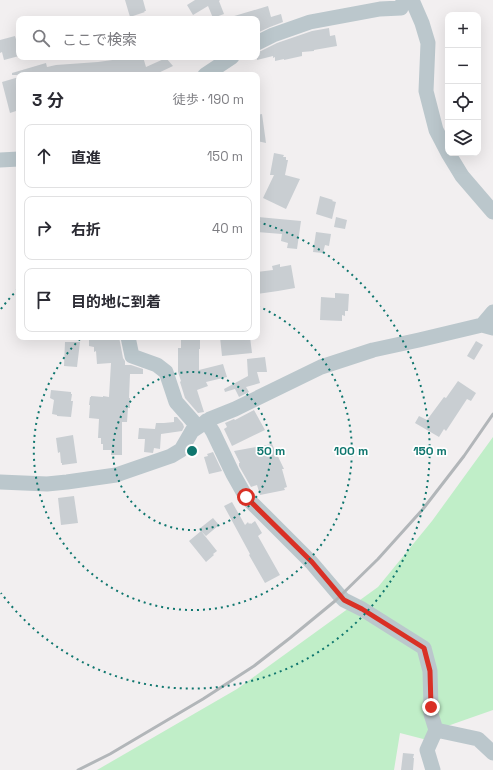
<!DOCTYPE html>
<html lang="ja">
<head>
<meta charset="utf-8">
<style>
	body { margin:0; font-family:"Space Grotesk","Noto Sans JP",sans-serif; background:#f7f7f7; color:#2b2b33 }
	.controls { position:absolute; right:12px; top:12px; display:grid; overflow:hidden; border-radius:8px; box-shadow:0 4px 16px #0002 }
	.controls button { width:36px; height:36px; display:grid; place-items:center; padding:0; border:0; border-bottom:1px solid #e1e1e2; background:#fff; color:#2b2b33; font:20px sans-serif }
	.stop { position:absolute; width:12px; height:12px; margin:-9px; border:3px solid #d93025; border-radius:50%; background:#fff }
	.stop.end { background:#d93025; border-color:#fff; box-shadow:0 1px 4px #0008 }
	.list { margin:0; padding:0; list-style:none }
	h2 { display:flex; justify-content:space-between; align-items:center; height:52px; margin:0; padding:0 16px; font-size:17px }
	h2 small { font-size:13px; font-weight:400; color:#7c7c81 }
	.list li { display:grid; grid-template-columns:26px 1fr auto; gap:12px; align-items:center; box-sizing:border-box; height:64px; margin:0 8px 8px; padding:0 8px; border:1px solid #e1e1e2; border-radius:8px }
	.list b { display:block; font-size:15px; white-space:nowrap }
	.list em { font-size:13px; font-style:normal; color:#7c7c81 }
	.icon { flex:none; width:22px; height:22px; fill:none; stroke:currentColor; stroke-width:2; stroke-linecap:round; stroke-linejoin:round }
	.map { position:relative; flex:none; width:493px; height:770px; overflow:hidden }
	.search { position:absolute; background:#fff; box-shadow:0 4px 16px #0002; left:16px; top:16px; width:244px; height:44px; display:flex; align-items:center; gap:10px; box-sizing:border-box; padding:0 14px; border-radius:8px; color:#7c7c81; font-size:15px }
	.panel { position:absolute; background:#fff; box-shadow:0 4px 16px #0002; left:16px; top:72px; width:244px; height:268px; border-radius:8px }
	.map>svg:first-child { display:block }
</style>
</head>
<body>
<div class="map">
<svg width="493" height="770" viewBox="0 0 493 770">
	<rect width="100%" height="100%" fill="#f2eff0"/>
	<path fill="#c0eec8" d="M493,437V710L436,730L431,741L400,733L394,770H97L237,689L378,587L432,521Z"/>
	<path fill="#c9ced2" d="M125,0H143L146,11H144L145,12L130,17Z
		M195,0H220L219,1L224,14L213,18L208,6L193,15L187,5Z
		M268,6L271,17L281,14L283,22L270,27L257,33V19H231V17Z
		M329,28L330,36L335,35L337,46L314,50V51L302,52V56L284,60V59L275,61V57L273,58V56L257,60V52L261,51L277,43L312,31Z
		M15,36L19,49H17L19,56L4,60L2,52L0,53V40Z
		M127,57H143L146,67L166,58L173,66L154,75H91V73L69,75H12V73L46,63L47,67L56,65L98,62L127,58Z
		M19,77V110L10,113L2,82Z
		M262,114L266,143L257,141V115Z
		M274,153L284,155L283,157H286V160H288L285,175L300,179L286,209L263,198L274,175H270Z
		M320,196L333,200L332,201L336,202L332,219L316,214Z
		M258,217L301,221L297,249L287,248L288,243L281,241L282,234L257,232Z
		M336,217L347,220L345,229L334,227Z
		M316,232L331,234L329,246L325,245L323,253L313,252Z
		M280,264V267L291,265L295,288L278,291L257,294V272L273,270L272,266Z
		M335,293L349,294L348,311H345V316L342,315V321L320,320L321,297L335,298Z
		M89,337H119L123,358L125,361V365H131L143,369V374H130L129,398H130V408H128L127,422H122V455H111V450H103V444H101V438H98L99,419L89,418L90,405H89L90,397H91V396L103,397V396L109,397L111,363L97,364L96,351L94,352V347L89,346Z
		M181,337H200V349H199V370L223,364L227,377L206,382L208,386L197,390L204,412L198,413L185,398L180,382L181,381L178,372V348H181Z
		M220,337H250L252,353L222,356Z
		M476,341L483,345L474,360L467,356Z
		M65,342H80L77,367L64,366Z
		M265,357L267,372H257L260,383L246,387L249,392L239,397L235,389L225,392L224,389L248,376L247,359Z
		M458,381L476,393L471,401L467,399L446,431L444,429L439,437L415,423L419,416L427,420L444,397L446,398Z
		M51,390L71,392V394H72L71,401H73L71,417L57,416V415L52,414L54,400L50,398Z
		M254,410L265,430L232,446L224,429L227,427L225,423L234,419L235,420Z
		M174,417H177L183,424L184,427L182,431L161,434L160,449L154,448L153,453L144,452L145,439H138L139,428L155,429L156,423H164L174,422Z
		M73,435L77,463L62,465V463H61L60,452L58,453L56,438Z
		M272,444L284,469H282L287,487L284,488L285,490L260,495L257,485L251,487L239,466V463H240L234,451Z
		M213,452L222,471L209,474L204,457L208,456L207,454Z
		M74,496L78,523L61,525L58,498Z
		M232,502L245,525L248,522L249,524L250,523L251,524L255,521L262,533L258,536L280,575L265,583L249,555L250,554L224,506Z
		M213,518L219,525L206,536L199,529Z
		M201,531L217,551L213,554L214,555L206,562L189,541Z
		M403,753L414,754L413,758H414L413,770H401Z"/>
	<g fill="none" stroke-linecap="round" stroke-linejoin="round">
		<path stroke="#bbc7cc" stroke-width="15" d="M412,0L422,23L428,43L426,91L436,130L448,153
			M257,43L273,35L310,22L380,9L401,8L402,4L406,0
			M205,75L232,57
			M448,153L462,176L493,212
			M0,160L19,159
			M482,325L493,312
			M128,337L132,356L157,365L166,372L176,402L198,427
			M206,421L213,432L233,474L246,497L311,562L340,596L344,600L362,609L424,648L430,671L431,707V714L436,730L427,750L433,770
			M0,482L47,484L67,482L116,475L171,456L181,450L192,431L210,419L235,409L321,367L373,350L419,340L482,325L493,328
			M436,730L478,739L493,753"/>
		<path stroke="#b2b6b9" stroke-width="3" d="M78,770L110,754L203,699L254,666L290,638L335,601L378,559L423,509L464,456L493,414"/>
	</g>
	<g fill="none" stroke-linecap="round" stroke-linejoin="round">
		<path stroke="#d93025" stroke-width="5" d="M246,497L312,562L344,600L362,609L424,648L430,671L431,707"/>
	</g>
	<g fill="none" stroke="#0f766e" stroke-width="2" stroke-dasharray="2 4">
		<circle cx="192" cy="451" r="79"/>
		<path d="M258 306A159 159 0 1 1 81 338"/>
		<path d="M1 309A238 238 0 0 1 18 289M258 222A238 238 0 1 1 1 593"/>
	</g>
	<circle cx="192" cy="451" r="6" fill="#0f766e" stroke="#fff" stroke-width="2"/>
	<g font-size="12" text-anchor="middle" font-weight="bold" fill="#0f766e" stroke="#fff" stroke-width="3.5" stroke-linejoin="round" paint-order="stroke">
		<text x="271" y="455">50 m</text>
		<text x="351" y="455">100 m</text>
		<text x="430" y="455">150 m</text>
	</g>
</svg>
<div class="controls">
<button>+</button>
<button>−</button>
<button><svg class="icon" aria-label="locate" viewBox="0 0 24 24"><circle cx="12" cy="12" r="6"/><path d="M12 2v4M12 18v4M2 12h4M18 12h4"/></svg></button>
<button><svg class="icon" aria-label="layers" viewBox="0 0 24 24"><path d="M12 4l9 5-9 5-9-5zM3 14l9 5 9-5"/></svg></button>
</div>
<div class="stop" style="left:246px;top:497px"></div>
<div class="stop end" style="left:431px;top:707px"></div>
<div class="search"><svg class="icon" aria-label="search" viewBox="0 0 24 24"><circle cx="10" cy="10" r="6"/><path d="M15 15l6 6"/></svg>ここで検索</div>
<section class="panel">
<h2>3 分<small>徒歩 · 190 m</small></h2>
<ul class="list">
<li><svg class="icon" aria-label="ahead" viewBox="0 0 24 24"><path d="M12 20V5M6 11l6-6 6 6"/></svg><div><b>直進</b></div><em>150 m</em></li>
<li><svg class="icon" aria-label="right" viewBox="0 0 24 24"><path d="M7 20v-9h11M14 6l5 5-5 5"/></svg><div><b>右折</b></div><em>40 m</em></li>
<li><svg class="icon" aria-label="arrive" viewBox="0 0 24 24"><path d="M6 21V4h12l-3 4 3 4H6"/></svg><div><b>目的地に到着</b></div></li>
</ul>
</section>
</div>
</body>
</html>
